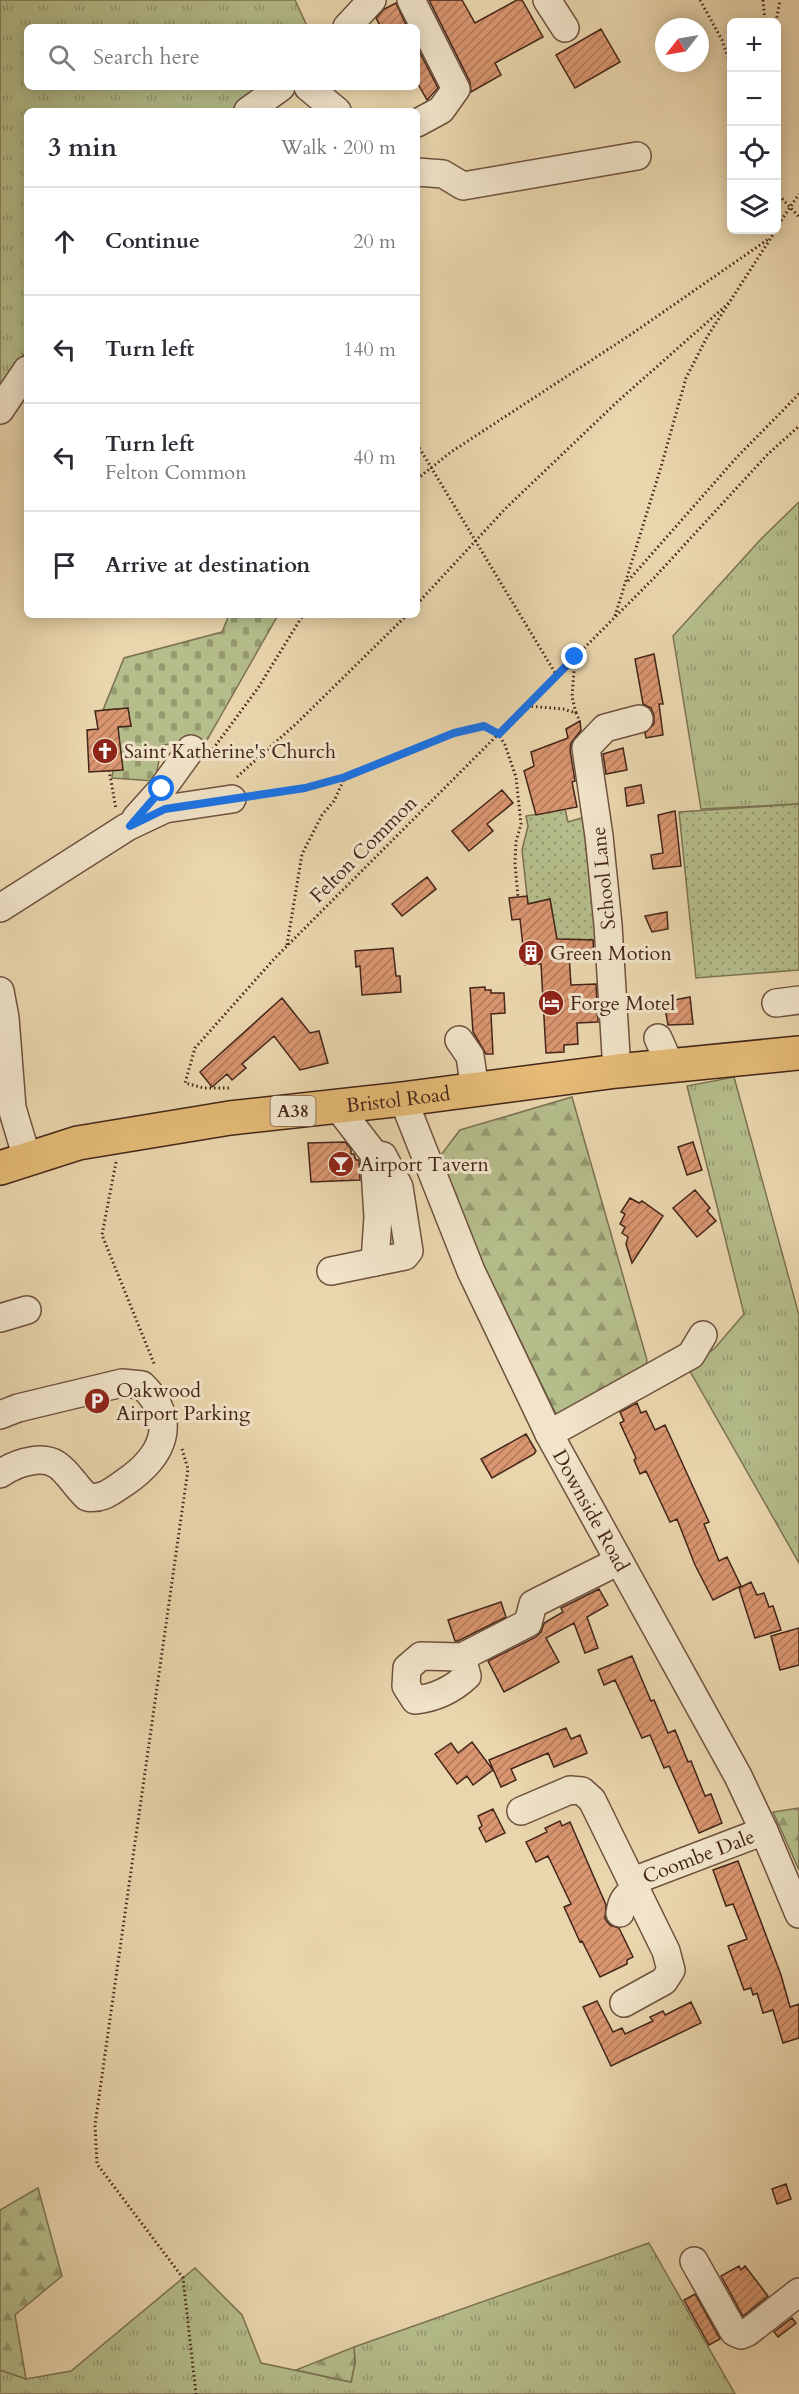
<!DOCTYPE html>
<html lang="en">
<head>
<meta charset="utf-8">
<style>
	body { margin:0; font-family:Cardo,serif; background:#f2f2f3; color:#2b2b33 }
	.controls { position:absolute; right:18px; top:18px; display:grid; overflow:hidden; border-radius:9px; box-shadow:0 3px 15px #0003 }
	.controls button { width:54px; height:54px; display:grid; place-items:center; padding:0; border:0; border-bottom:2px solid #e1e1e2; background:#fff; color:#2b2b33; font:30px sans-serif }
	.compass { position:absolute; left:655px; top:18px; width:54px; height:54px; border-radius:50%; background:#fff; box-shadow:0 3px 15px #0003; rotate:239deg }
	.stop { position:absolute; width:18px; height:18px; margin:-14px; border:4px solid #1a73e8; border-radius:50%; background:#fff }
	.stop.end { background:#1a73e8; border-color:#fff; box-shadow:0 2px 6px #0008 }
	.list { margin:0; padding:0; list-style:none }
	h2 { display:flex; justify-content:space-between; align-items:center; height:78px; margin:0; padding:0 24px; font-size:26px }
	h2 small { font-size:20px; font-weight:400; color:#7c7c81 }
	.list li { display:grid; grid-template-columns:39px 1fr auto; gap:18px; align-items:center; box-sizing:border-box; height:108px; padding:0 24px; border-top:2px solid #e1e1e2 }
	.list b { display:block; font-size:22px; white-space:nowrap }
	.list p { margin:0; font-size:20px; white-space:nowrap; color:#7c7c81 }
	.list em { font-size:20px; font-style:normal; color:#7c7c81 }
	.icon { flex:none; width:33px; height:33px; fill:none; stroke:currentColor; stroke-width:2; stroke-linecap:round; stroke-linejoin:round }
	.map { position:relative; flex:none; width:799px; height:2394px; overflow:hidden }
	.search { position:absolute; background:#fff; box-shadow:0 3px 15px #0003; left:24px; top:24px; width:396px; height:66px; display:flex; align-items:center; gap:15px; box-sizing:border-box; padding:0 21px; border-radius:9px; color:#7c7c81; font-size:22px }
	.panel { position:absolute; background:#fff; box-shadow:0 3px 15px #0003; left:24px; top:108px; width:396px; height:510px; border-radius:9px }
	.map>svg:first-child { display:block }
</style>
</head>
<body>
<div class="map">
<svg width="799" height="2394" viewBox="0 0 799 2394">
	<defs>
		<pattern id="grass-tufts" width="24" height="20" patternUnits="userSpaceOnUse" patternTransform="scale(1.5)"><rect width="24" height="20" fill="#b5be8b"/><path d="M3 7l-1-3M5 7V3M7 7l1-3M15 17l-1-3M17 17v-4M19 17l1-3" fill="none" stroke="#959a71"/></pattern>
		<pattern id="forest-firs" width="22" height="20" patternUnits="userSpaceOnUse" patternTransform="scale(1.5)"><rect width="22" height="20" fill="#b5be8b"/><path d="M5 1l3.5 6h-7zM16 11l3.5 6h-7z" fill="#959a71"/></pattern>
		<pattern id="cemetery-stones" width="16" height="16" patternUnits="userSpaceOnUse" patternTransform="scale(1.5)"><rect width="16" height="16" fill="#b5be8b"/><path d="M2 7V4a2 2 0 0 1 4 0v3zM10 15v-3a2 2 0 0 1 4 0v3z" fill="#959a71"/></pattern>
		<pattern id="garden-dots" width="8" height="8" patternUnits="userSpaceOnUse" patternTransform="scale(1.5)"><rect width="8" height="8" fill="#b5be8b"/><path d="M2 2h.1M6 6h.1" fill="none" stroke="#959a71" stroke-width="1.8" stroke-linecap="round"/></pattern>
		<pattern id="building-hatch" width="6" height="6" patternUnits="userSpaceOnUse" patternTransform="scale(1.5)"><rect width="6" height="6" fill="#d99670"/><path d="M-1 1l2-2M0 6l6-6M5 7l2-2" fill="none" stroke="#b27a5b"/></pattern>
	</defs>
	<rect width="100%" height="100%" fill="#ead6ad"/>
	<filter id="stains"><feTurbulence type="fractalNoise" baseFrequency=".00333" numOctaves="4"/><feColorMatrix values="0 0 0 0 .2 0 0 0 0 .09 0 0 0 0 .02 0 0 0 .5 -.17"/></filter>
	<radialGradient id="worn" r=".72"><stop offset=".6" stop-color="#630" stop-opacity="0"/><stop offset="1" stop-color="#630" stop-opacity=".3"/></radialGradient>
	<path fill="url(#grass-tufts)" stroke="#7c7252" stroke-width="1.5" d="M0,0H295L307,26L27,27V87H265L232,111H27V350L0,390Z
		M799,502V804L701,809L673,636L761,539Z
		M734,1077L799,1315V1563L687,1366L714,1349L744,1314L687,1086Z
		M649,2243L735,2394H0V2370L26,2379L71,2371L195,2268L242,2315L261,2363L351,2382L355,2363L354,2347Z"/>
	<path fill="url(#forest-firs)" stroke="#7c7252" stroke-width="1.5" d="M572,1097L647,1360L644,1376L557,1416L434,1164L460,1130Z
		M799,1808V1870L773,1812Z
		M38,2188L62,2276L15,2315L26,2379L0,2370V2210Z
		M354,2347L355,2363L351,2382L296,2370Z"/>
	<path fill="url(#cemetery-stones)" stroke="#7c7252" stroke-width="1.5" d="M229,615H278L207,740L162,745L155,781L112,778L118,727L131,726L128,708L103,710L124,658L222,632Z"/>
	<path fill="url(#garden-dots)" stroke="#7c7252" stroke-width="1.5" d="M799,804V970L696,978L679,812Z
		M565,809L568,822L588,816L605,940L556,939L550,899L528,904L522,850L528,826L526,816Z"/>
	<path fill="url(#building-hatch)" stroke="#442519" stroke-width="1.5" d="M429,0H462L475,23L517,0H522L543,37L495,63L501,75L471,92L470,82Z
		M396,3L407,27H381L376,18L384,9Z
		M601,29L620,62L575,88L556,55Z
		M417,47L438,88L427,100L417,82Z
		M654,654L663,704H659L663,735L646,738L645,733L654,724V716L651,708L643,704L635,659Z
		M128,708L131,726L118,727L123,770L89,772L87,730L98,729L95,711Z
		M580,721L581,730L571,743L570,750L575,781L572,782L577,807L536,815L524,771L534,766L531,752L568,738L566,729Z
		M623,748L627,770L606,774L603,754Z
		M641,785L644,803L627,806L625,788Z
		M502,790L513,803L487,824L493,831L469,851L452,831Z
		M675,811L681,866L653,869L651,855L663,853L658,815Z
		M427,877L436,889L402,916L392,904Z
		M527,896L528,904L550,899L557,939L593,940L594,955H569L571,985L596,984L598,1022L577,1023L578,1044L564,1045V1052L546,1053L541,964L525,965L520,919L512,920L509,898Z
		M667,912L668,929L652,932L645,916Z
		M393,948L396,976H400L401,992L362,995L360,966L356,967L355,951Z
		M485,987V990H491V993H504L505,1013L491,1014L493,1054H486L473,1032L470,988Z
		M690,997L693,1024L668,1025L664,1002Z
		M282,998L310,1033L319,1031L328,1063L300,1070L274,1036L242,1064L246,1068L232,1080L227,1074L212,1087L200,1072Z
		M345,1142L351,1149V1154H354L356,1160H359L360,1180L311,1182L308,1143Z
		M693,1142L702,1170L687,1175L678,1147Z
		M695,1190L710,1208L707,1211L716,1221L697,1237L673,1208Z
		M630,1198L639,1203L642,1201L663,1216L632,1263L626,1244L628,1237L622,1233L625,1227L620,1224L625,1214L621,1212Z
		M637,1403L641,1413L646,1411L655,1430L665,1425L709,1522L704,1524L719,1561L727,1557L741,1586L713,1600L695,1565L677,1519L670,1522L646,1471L640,1474L634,1460L636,1458L620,1423L624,1421L620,1412Z
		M526,1434L536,1451L534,1454L492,1478L481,1459Z
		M751,1582L757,1595L764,1593L769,1607L773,1606L781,1630L755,1638L739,1588Z
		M599,1589L608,1605L587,1617L598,1648L585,1653L574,1623L546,1638L559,1662L504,1692L488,1661L536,1637L541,1632L544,1623L563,1612L561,1608Z
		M501,1602L506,1617L458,1641H455L448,1620Z
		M799,1628V1665L780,1670L771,1636Z
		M632,1656L651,1701L654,1700L668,1733L675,1730L688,1762L691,1761L705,1796L711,1794L722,1823L699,1833L669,1766L664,1768L650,1735L642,1738L615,1680L604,1685L598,1670Z
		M566,1728L571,1739L580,1735L587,1753L554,1767L548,1753L511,1769L516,1780L501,1787L489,1760Z
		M472,1742L493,1770L473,1785L467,1776L457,1784L435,1754L451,1743L458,1753Z
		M493,1809L505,1833L486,1842L479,1828L482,1826L478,1816Z
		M560,1821L562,1826L570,1822L606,1905L605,1919L610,1925L619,1928L633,1957L627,1960V1964L600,1977L582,1941L580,1942L564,1907L571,1904L548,1856L536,1862L526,1842L547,1832L545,1828Z
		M738,1861L781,1975L790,2007L799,2004V2038L783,2043L773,2010L763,2013L757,1993L753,1995L751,1988L744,1990L728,1946L747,1939L733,1904L726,1906L713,1870Z
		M597,2001L613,2032L622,2028L625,2034L653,2021L650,2017L663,2011L665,2015L691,2002L701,2023L611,2066L583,2007Z
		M786,2184L791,2199L777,2204L772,2189Z
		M739,2266L741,2270L745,2266L768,2296L743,2316L721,2276Z
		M695,2294L720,2339L709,2345L684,2300Z
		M792,2318L796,2323L778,2337L774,2332Z"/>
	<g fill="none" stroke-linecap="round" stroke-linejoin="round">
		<g stroke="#6e513e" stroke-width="30">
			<g id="minor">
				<path d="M411,0L456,89L441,110L417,123"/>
				<path d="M547,0L565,28"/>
				<path d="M347,27L372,0"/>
				<path d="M308,87L337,111"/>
				<path d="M248,111L281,87"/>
				<path d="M417,172L443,174L463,186L637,156"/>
				<path d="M0,410L27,370"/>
				<path d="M136,818L162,789L191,749"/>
				<path d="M0,908L127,827L165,809L232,799"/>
				<path d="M0,991L5,1018L12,1108L27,1158"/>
				<path d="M776,1003L799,1000"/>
				<path d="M658,1038L670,1065"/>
				<path d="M459,1040L470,1056L475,1090"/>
				<path d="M617,1071L608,925L599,836L586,748L605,728L639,719"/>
				<path id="s1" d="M403,1099L471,1271L549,1434L738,1776L764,1831L799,1914"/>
				<path d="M374,1154L383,1156L399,1187L409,1251L405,1256L375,1262"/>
				<path d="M331,1271L375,1262L378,1217L374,1154L337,1106"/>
				<path d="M0,1318L27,1310"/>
				<path d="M0,1415L18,1408L122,1383L142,1385C179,1421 164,1456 124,1483C112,1491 102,1500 87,1497C67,1478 62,1455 31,1461C19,1463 10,1467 0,1474"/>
				<path d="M549,1434L691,1355L703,1335"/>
				<path d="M462,1657L421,1656L407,1668L406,1686L415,1700C436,1698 452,1690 467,1676L462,1657L528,1623L533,1604L619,1561"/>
				<path d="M521,1811L570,1790L582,1791L592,1800L666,1951L671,1970L664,1981L624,2003"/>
				<path id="s2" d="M633,1881L764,1831"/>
				<path d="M620,1913C622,1900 625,1896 637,1889"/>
				<path d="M694,2261L734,2332L741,2335L748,2332L799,2292"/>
			</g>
		</g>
		<g stroke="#442519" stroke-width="36">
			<g id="highway">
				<path id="s3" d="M0,1168L78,1143L230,1118L403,1099L617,1071L799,1053"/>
			</g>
		</g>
		<path stroke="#442519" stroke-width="3" stroke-dasharray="1.5 3" stroke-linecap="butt" d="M700,0L722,40L732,69
			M763,0L765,22
			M776,22L780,0
			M776,192L799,217
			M776,228L799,194
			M417,444L557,676
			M417,479L451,452L633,333L770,238
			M628,581L737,457L799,394
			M417,604L506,508L617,402L730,302
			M615,616L661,467L686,378L707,337L776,230
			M575,658L572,697L576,713
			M527,706L563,709L576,713L580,721
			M213,749L258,688L303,615
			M109,770L116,809
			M237,777L298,722L407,615
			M254,796L305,788L345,777L454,733L484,726L497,732L505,745L516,777L521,824L516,842L515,863L518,897
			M287,945L302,854L322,815L334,801L345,777
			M229,1088H204L185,1083L195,1048L274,959L654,578L767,455L799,426
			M116,1162L102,1235L155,1366
			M182,1449L188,1469L95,2125L97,2164L183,2278L196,2394"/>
		<use href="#minor" stroke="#f1e4ca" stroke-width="27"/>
		<use href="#highway" stroke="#e5bb76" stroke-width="33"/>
	</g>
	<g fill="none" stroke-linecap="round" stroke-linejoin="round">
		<path stroke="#1a73e8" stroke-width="8" d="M162,789L130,826L165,809L305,788L345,777L454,733L484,726L499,734L575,657"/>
	</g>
	<defs>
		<g id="church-disc" transform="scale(1.35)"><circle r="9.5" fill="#8f2418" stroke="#f1e4ca"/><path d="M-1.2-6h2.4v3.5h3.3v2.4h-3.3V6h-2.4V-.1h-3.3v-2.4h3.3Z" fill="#fff"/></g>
		<g id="building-disc" transform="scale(1.35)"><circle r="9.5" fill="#8f2418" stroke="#f1e4ca"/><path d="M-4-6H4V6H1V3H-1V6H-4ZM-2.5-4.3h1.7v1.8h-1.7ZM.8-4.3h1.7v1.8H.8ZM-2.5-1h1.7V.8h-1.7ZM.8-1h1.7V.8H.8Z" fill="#fff"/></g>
		<g id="hotel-disc" transform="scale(1.35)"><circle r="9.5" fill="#8f2418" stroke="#f1e4ca"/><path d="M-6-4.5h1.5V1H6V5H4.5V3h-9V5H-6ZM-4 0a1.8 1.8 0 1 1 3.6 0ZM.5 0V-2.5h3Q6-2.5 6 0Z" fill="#fff"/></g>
		<g id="bar-disc" transform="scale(1.35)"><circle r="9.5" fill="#8f2418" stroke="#f1e4ca"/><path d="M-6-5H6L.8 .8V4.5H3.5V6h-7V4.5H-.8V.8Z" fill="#fff"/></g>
		<g id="parking-disc" transform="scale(1.35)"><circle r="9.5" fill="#8f2418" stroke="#f1e4ca"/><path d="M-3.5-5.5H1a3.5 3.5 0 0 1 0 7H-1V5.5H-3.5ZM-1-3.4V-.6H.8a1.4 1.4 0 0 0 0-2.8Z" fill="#fff"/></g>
	</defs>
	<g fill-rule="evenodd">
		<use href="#church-disc" x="105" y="751"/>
		<use href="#building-disc" x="531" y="953"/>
		<use href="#hotel-disc" x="551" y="1003"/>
		<use href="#bar-disc" x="341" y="1164"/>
		<use href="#parking-disc" x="97" y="1401"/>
	</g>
	<g text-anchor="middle" stroke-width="6" stroke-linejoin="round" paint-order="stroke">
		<rect fill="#f1e4ca" stroke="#785e4e" stroke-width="1.5" x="270.5" y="1096" width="45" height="30" rx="4.5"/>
		<g font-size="18" font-weight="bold" fill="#442519">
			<text x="293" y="1117">A38</text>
		</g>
		<g font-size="20" fill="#442519" stroke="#f1e4ca" text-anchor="start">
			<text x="124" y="758">Saint Katherine's Church</text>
			<text x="550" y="960">Green Motion</text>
			<text x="570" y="1010">Forge Motel</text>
			<text x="360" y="1171">Airport Tavern</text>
			<text x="116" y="1397">Oakwood<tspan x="116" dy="23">Airport Parking</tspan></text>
		</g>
		<g font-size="20" fill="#442519" stroke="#f1e4ca">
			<text transform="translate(363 849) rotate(-45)" y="7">Felton Common</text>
			<text transform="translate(603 878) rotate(-96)" y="7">School Lane</text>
			<text dy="7" stroke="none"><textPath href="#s3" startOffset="405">Bristol Road</textPath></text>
			<text dy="7" stroke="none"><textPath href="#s1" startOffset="453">Downside Road</textPath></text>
			<text dy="7" stroke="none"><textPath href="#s2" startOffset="70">Coombe Dale</textPath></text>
		</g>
	</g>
	<rect width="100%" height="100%" filter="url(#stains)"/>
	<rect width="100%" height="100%" fill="url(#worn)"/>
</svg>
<div class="controls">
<button>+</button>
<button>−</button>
<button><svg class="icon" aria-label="locate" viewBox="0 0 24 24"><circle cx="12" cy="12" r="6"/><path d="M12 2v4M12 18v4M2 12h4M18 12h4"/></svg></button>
<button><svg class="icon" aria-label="layers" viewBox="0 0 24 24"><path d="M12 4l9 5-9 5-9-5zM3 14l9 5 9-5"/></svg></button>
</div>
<svg class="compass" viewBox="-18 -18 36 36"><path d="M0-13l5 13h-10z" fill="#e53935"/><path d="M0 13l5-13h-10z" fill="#7c7c81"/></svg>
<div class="stop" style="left:162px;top:789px"></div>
<div class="stop end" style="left:575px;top:657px"></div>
<div class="search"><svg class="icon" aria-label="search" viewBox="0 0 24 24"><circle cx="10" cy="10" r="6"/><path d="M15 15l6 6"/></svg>Search here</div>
<section class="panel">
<h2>3 min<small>Walk · 200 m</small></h2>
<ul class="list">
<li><svg class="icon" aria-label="ahead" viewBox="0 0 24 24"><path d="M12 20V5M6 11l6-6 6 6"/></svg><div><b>Continue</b></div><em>20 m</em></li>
<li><svg class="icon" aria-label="left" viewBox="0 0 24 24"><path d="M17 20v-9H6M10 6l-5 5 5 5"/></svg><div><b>Turn left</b></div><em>140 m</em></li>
<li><svg class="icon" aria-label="left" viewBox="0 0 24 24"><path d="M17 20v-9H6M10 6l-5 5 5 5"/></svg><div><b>Turn left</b><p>Felton Common</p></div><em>40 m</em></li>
<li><svg class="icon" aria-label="arrive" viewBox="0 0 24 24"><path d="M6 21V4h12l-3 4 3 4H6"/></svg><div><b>Arrive at destination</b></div></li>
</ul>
</section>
</div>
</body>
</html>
